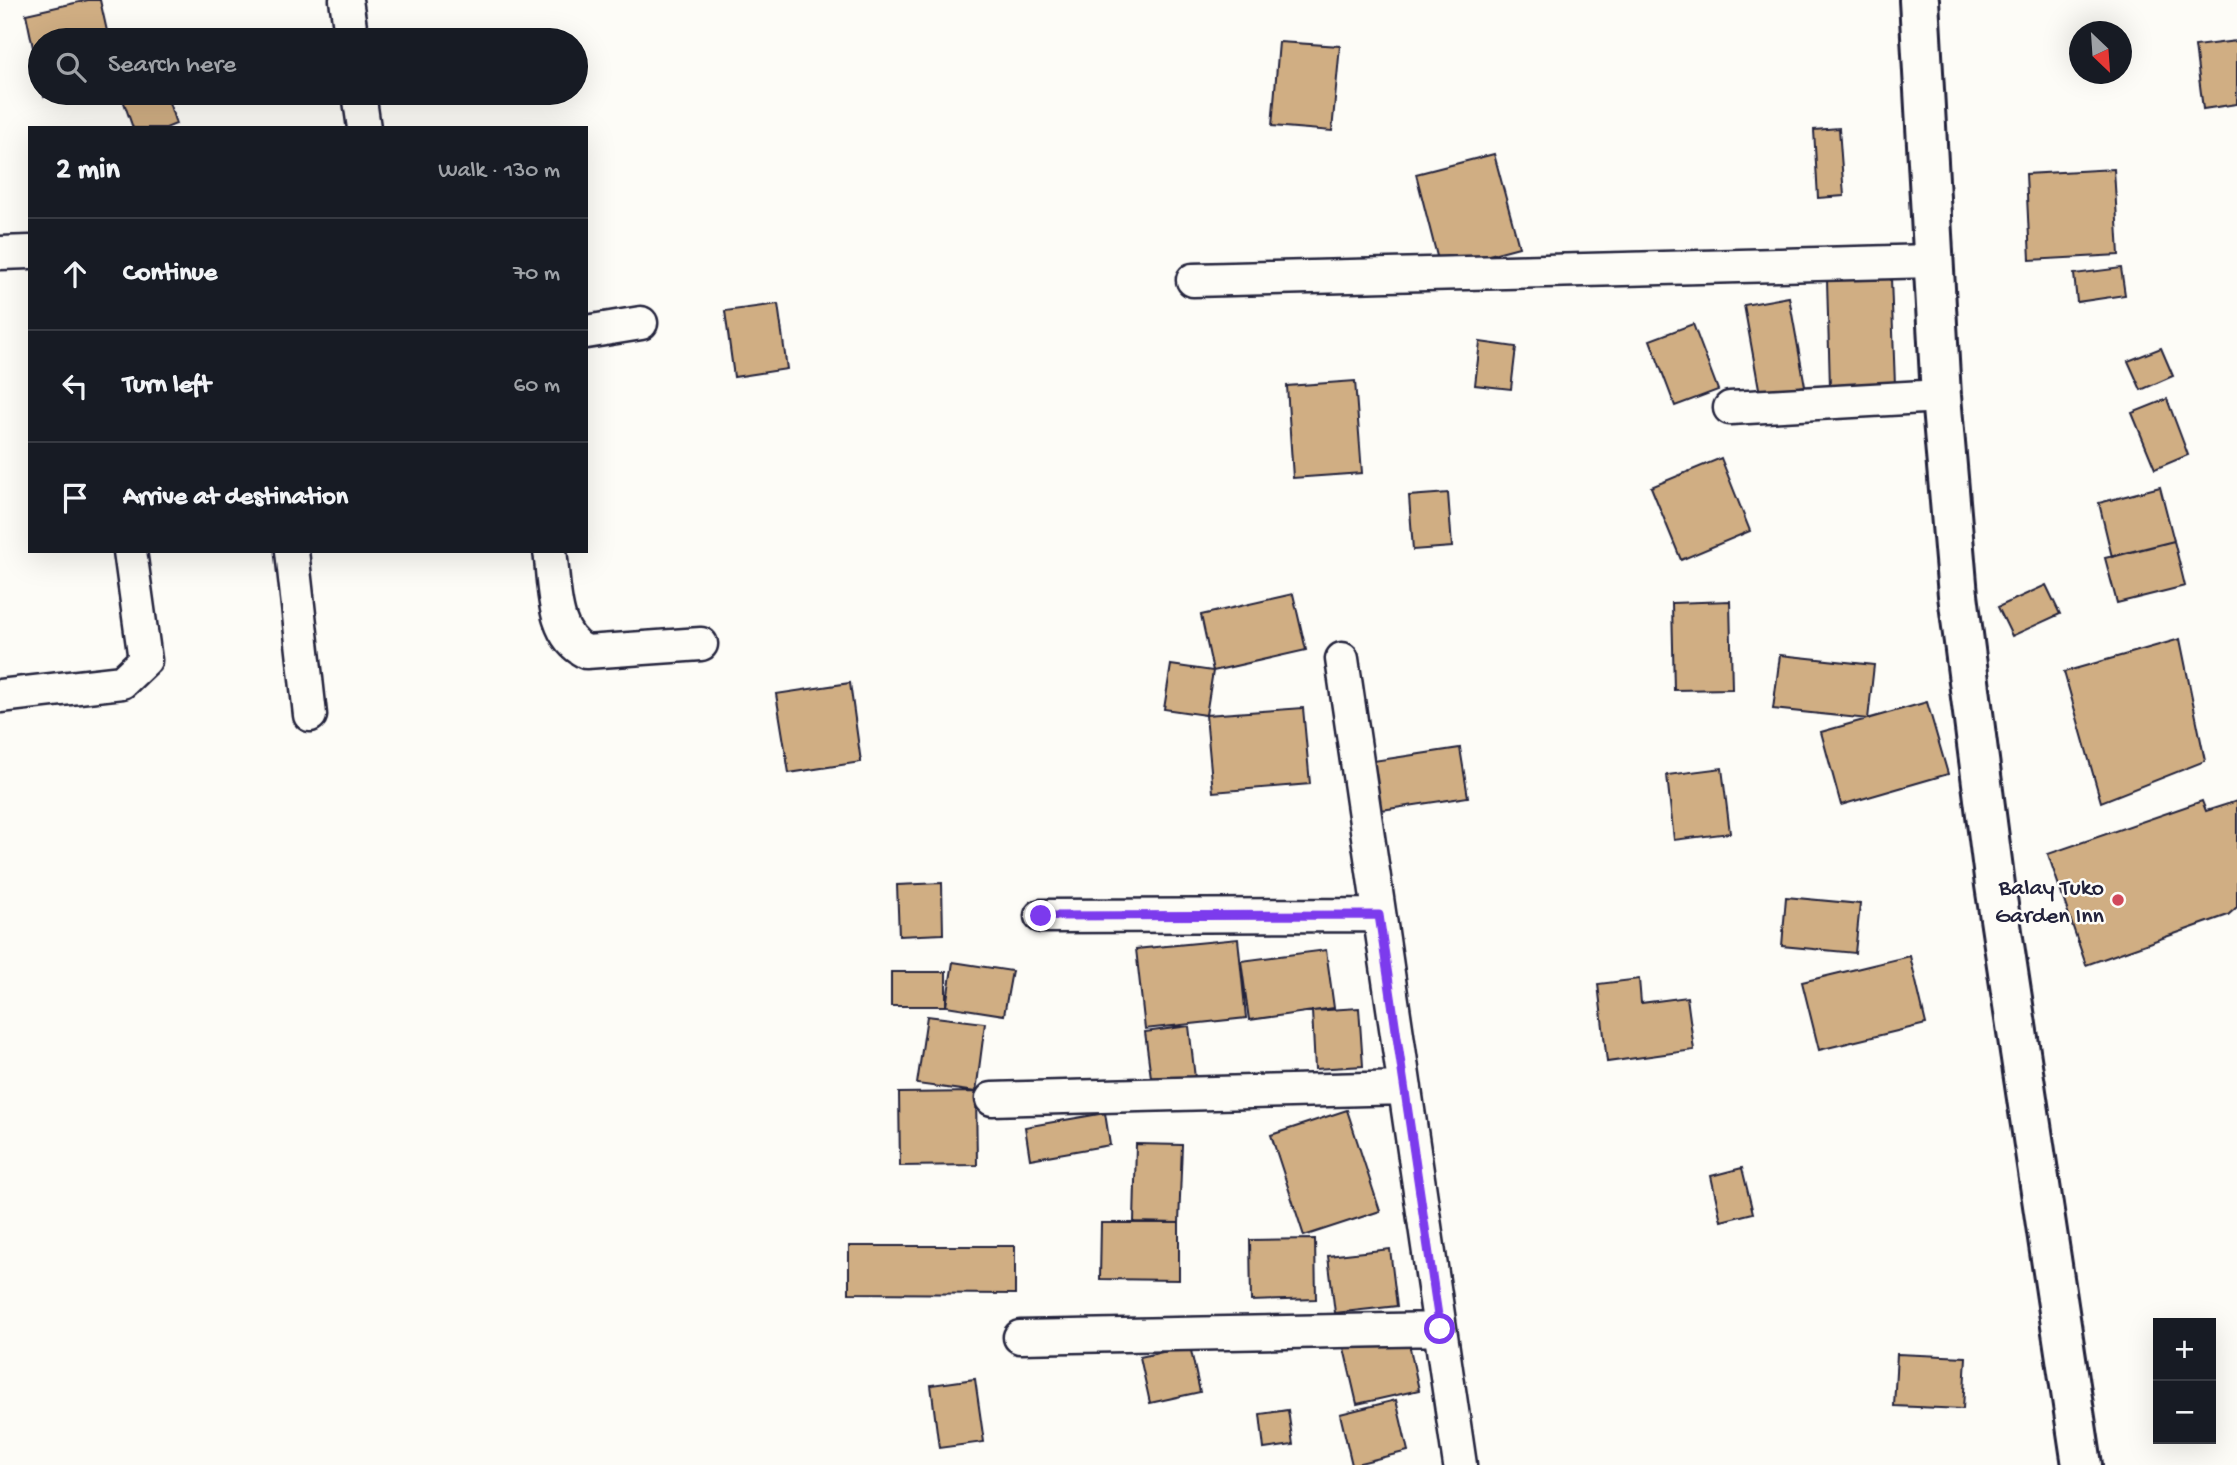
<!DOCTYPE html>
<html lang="en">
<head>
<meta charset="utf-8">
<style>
	body { margin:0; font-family:"Gochi Hand",sans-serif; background:#242831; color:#f1f3f6 }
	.controls { position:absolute; right:21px; bottom:21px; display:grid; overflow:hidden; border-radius:0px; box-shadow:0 7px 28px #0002 }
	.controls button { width:63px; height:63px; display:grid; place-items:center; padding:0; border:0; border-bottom:2px solid #363941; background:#171b24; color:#f1f3f6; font:35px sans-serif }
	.compass { position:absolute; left:2069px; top:21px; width:63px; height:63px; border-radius:50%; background:#171b24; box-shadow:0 7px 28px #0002; rotate:155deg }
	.stop { position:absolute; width:21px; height:21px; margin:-16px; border:5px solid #7c3aed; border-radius:50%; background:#fff }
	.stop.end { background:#7c3aed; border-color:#fff; box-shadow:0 2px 7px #0008 }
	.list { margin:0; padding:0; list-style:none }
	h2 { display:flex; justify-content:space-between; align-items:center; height:91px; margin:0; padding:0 28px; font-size:30px }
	h2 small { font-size:23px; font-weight:400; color:#9ea1a6 }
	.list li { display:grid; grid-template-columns:46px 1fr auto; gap:21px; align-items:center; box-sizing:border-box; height:112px; padding:0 28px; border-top:2px solid #363941 }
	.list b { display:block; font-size:26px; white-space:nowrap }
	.list em { font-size:23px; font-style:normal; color:#9ea1a6 }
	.icon { flex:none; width:38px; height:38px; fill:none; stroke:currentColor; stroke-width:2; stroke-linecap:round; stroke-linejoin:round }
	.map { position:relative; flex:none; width:2237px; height:1465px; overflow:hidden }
	.search { position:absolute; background:#171b24; box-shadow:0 7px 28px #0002; left:28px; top:28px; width:560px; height:77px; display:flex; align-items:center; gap:18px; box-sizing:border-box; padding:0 24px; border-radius:38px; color:#9ea1a6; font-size:26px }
	.panel { position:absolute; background:#171b24; box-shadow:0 7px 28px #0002; left:28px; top:126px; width:560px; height:427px; border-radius:0px }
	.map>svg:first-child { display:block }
</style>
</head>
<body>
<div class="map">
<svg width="2237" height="1465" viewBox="0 0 2237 1465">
	<rect width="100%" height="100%" fill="#fdfcf7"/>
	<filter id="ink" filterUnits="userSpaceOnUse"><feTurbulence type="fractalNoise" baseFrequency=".0143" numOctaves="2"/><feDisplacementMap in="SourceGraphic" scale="14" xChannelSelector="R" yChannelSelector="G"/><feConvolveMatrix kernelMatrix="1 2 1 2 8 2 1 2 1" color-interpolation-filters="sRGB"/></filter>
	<g filter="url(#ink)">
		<path fill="#d0ae83" stroke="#22223b" stroke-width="2" d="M88,0H100L109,40H40V81L26,14Z
			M2237,41V104L2203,109L2195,46Z
			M1279,42L1340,46L1332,131L1272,126Z
			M43,93H66L44,97Z
			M125,93H166L176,124L166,128H133L121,94Z
			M1839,128L1844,196L1818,198L1814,130Z
			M1494,154L1519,247L1440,268L1416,174Z
			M2114,169L2119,255L2030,260L2026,174Z
			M2121,268L2125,295L2077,302L2074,274Z
			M1891,278L1895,385L1830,387L1827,280Z
			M1789,297L1805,386L1760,394L1744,305Z
			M778,304L787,369L734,377L725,311Z
			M1693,324L1718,390L1675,406L1650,340Z
			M1480,342L1516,347L1511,389L1475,385Z
			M2161,348L2173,376L2141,390L2128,361Z
			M1355,381L1362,473L1293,478L1287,386Z
			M2167,399L2188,455L2155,469L2132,413Z
			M1721,458L1750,531L1681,560L1651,487Z
			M2160,487L2174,541L2112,557L2099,503Z
			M1448,493L1452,547L1413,550L1409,496Z
			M2174,541L2185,586L2117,603L2105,558Z
			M2046,585L2060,614L2012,636L1998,607Z
			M1293,594L1306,650L1213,671L1201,615Z
			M1730,601L1732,689L1674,690L1672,603Z
			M2180,639L2205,761L2101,802L2064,672Z
			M1780,655L1874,665L1868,719L1773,709Z
			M1171,665L1213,671L1206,715L1164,709Z
			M850,683L861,762L789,773L776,694Z
			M1927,702L1948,774L1841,805L1821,732Z
			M1303,708L1310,784L1213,792L1206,715Z
			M1460,748L1468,797L1368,812L1360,763Z
			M1722,768L1730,833L1674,840L1667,775Z
			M2202,801L2206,811L2237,801V907L2228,915L2086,965L2048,854Z
			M942,883L943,934L899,936L897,885Z
			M1786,897L1860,904L1855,953L1782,946Z
			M1238,939L1246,1018L1145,1029L1136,949Z
			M1326,950L1334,1008L1249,1020L1241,961Z
			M1910,956L1926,1024L1819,1050L1802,982Z
			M953,962L1012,971L1004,1015L946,1006Z
			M891,972H946V1006H891Z
			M1639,979L1641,1003L1687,997L1694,1050L1607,1062L1598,984Z
			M1359,1008L1363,1066L1315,1069L1312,1011Z
			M927,1016L985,1023L976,1092L917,1084Z
			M1189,1026L1195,1078L1152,1085L1145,1032Z
			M976,1092L977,1165L900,1166L899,1093Z
			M1347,1110L1380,1211L1304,1236L1271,1135Z
			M1105,1113L1110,1145L1030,1159L1025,1127Z
			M1136,1144L1182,1145L1179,1223L1134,1222Z
			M1742,1168L1753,1213L1721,1221L1711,1176Z
			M1101,1223H1179V1280L1100,1279Z
			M1315,1239L1316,1299L1251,1301L1250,1240Z
			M849,1246H1015V1294L849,1293Z
			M1390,1249L1397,1306L1335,1313L1328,1256Z
			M1407,1334L1419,1390L1357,1404L1344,1348Z
			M1190,1346L1200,1392L1150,1403L1140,1357Z
			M1897,1354L1966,1357L1963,1409L1894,1406Z
			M975,1379L984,1442L939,1448L931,1385Z
			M1396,1400L1408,1451L1352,1465L1340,1414Z
			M1288,1410L1293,1445L1264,1449L1260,1414Z"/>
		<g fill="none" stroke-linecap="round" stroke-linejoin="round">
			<g stroke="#22223b" stroke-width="37">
				<path id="street" d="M346,0L352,40
					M359,93L364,128
					M0,253L30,252
					M1193,280L1932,261
					M586,332L641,323
					M1730,408L1941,396
					M292,551L310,715
					M550,551C555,585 551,635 586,652L701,644
					M1342,659L1460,1465
					M0,696L122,682L145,660L130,551
					M1041,916L1379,915
					M992,1099L1405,1088
					M1020,1337L1440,1329"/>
			</g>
			<g stroke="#22223b" stroke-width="44">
				<path id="secondary" d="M1919,0L1941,396L1958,595L1995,885L2082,1465"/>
			</g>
			<use href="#street" stroke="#fdfcf7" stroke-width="32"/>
			<use href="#secondary" stroke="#fdfcf7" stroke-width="38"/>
		</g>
	</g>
	<g fill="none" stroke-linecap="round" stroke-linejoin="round" filter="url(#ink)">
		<path stroke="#7c3aed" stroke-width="9" d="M1041,916L1379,915L1440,1329"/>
	</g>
	<circle fill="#d1495b" stroke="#fdfcf7" stroke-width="2.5" cx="2118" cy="900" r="7"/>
	<g text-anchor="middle" stroke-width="5" stroke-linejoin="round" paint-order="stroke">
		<g font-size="24" fill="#22223b" stroke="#fdfcf7" text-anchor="end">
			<text x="2104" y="894">Balay Tuko<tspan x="2104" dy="28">Garden Inn</tspan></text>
		</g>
	</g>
</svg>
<div class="controls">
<button>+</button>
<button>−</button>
</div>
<svg class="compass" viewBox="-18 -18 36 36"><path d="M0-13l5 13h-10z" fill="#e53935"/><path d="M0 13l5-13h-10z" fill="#9ea1a6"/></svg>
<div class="stop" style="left:1440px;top:1329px"></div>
<div class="stop end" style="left:1041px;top:916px"></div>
<div class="search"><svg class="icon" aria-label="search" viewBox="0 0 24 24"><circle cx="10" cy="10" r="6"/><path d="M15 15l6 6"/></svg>Search here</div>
<section class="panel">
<h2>2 min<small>Walk · 130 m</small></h2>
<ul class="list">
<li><svg class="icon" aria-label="ahead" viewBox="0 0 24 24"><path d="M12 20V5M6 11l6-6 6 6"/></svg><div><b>Continue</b></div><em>70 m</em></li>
<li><svg class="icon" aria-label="left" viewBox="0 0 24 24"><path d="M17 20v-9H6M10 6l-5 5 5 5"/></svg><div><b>Turn left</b></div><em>60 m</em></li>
<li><svg class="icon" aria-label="arrive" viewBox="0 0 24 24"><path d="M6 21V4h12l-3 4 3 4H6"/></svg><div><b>Arrive at destination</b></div></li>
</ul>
</section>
</div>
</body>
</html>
